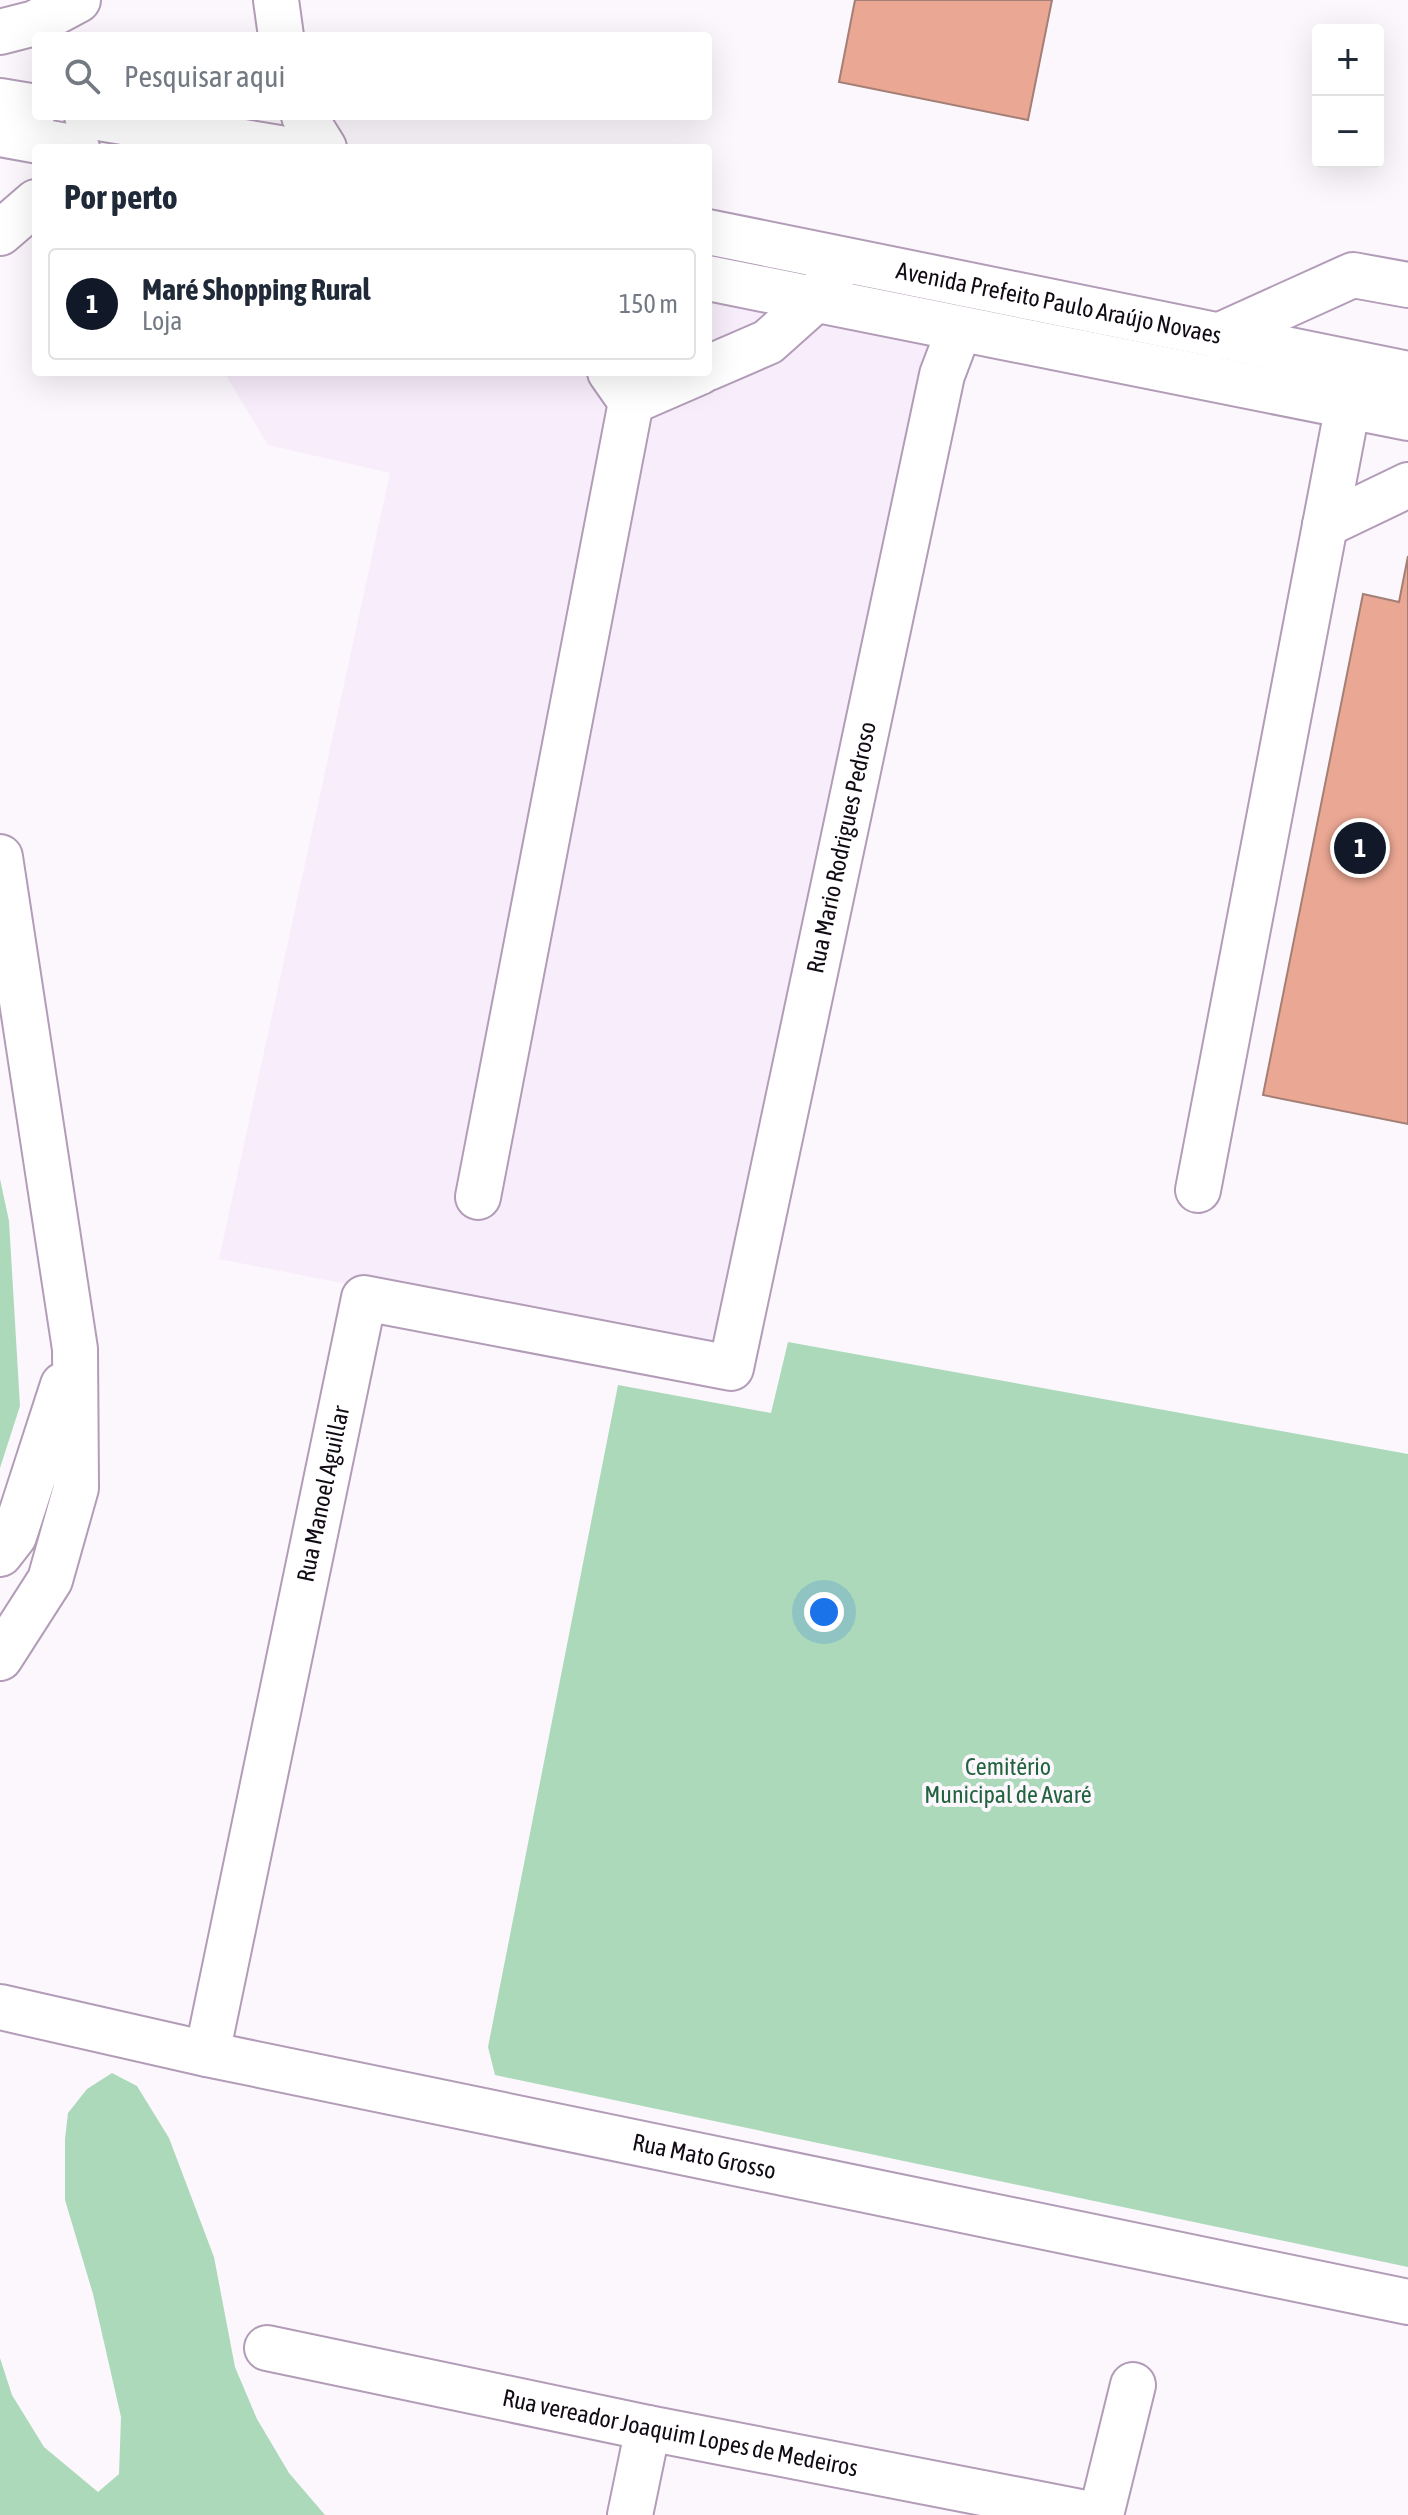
<!DOCTYPE html>
<html lang="pt">
<head>
<meta charset="utf-8">
<style>
	body { margin:0; font-family:"Asap Condensed",sans-serif; background:#f6f6f7; color:#1f2937 }
	.controls { position:absolute; right:24px; top:24px; display:grid; overflow:hidden; border-radius:8px; box-shadow:0 8px 32px #0002 }
	.controls button { width:72px; height:72px; display:grid; place-items:center; padding:0; border:0; border-bottom:2px solid #e0e1e3; background:#fff; color:#1f2937; font:40px sans-serif }
	.you { position:absolute; left:824px; top:1612px; width:28px; height:28px; margin:-20px; border:6px solid #fff; border-radius:50%; background:#1a73e8; box-shadow:0 0 0 12px #1a73e833 }
	.badge { display:grid; place-items:center; width:52px; height:52px; border-radius:50%; background:#111827; color:#fff; font-size:26px; font-weight:700 }
	.pin { position:absolute; translate:-50% -50%; border:4px solid #fff; box-shadow:0 2px 8px #0006 }
	.list { margin:0; padding:0; list-style:none }
	h2 { display:flex; justify-content:space-between; align-items:center; height:104px; margin:0; padding:0 32px; font-size:34px }
	h2 small { font-size:26px; font-weight:400; color:#747a83 }
	.list li { display:grid; grid-template-columns:52px 1fr auto; gap:24px; align-items:center; box-sizing:border-box; height:112px; margin:0 16px 16px; padding:0 16px; border:2px solid #e0e1e3; border-radius:8px }
	.list b { display:block; font-size:30px; white-space:nowrap }
	.list p { margin:0; font-size:26px; white-space:nowrap; color:#747a83 }
	.list em { font-size:26px; font-style:normal; color:#747a83 }
	.icon { flex:none; width:44px; height:44px; fill:none; stroke:currentColor; stroke-width:2; stroke-linecap:round; stroke-linejoin:round }
	.map { position:relative; flex:none; width:1408px; height:2515px; overflow:hidden }
	.search { position:absolute; background:#fff; box-shadow:0 8px 32px #0002; left:32px; top:32px; width:680px; height:88px; display:flex; align-items:center; gap:20px; box-sizing:border-box; padding:0 28px; border-radius:8px; color:#747a83; font-size:30px }
	.panel { position:absolute; background:#fff; box-shadow:0 8px 32px #0002; left:32px; top:144px; width:680px; height:232px; border-radius:8px }
	.map>svg:first-child { display:block }
</style>
</head>
<body>
<div class="map">
<svg width="1408" height="2515" viewBox="0 0 1408 2515">
	<rect width="100%" height="100%" fill="#fcf7fd"/>
	<path fill="#f8edfb" d="M708,293L935,339L719,1357L219,1259L390,473L268,445L224,372H708Z"/>
	<path fill="#add9bb" d="M0,1179L9,1221L20,1406L0,1468Z
		M788,1342L1408,1454V2267L495,2075L488,2047L618,1385L771,1413Z
		M112,2073L137,2086L169,2138L214,2257L235,2367L257,2419L289,2473L325,2515H0V2358L12,2395L44,2447L98,2492L119,2474L121,2417L93,2294L65,2200V2139L68,2113L87,2089Z"/>
	<path fill="#eaa793" stroke="#a37f75" stroke-width="2" d="M855,0H1052L1028,120L839,82Z
		M1408,556V1124L1263,1095L1363,594L1399,602Z"/>
	<g fill="none" stroke-linecap="round" stroke-linejoin="round">
		<g stroke="#b29cb7" stroke-width="48">
			<g id="minor">
				<path d="M1218,336L1353,275L1408,285"/>
				<path d="M708,368L768,342L815,300L834,273"/>
				<path d="M631,402L700,372"/>
				<path d="M1325,525L1408,485"/>
				<path d="M1198,1190L1348,405"/>
				<path d="M478,1197L631,402L610,372"/>
				<path id="s1" d="M0,2007L207,2054L1408,2302"/>
				<path id="s2" d="M207,2054L364,1298L731,1368L942,375L959,330"/>
				<path id="s3" d="M267,2348L648,2428L1096,2515"/>
				<path d="M630,2515L648,2428"/>
				<path d="M1101,2515L1133,2385"/>
			</g>
		</g>
		<g stroke="#b29cb7" stroke-width="48">
			<g id="major">
				<path d="M0,101L36,107"/>
				<path d="M87,116L279,148"/>
				<path d="M0,134L77,148"/>
				<path id="s4" d="M708,232L1408,374"/>
				<path d="M708,278L1408,418"/>
			</g>
		</g>
		<g stroke="#b29cb7" stroke-width="48">
			<path id="highway" d="M276,0L281,36
				M0,32L35,23L78,0
				M304,116L324,148
				M0,233L36,202
				M0,857L75,1349L76,1488L50,1580L0,1658
				M0,1554L14,1536L63,1385"/>
		</g>
		<use href="#minor" stroke="#fff" stroke-width="44"/>
		<use href="#major" stroke="#fff" stroke-width="44"/>
		<use href="#highway" stroke="#fff" stroke-width="44"/>
	</g>
	<g text-anchor="middle" stroke-width="8" stroke-linejoin="round" paint-order="stroke">
		<g font-size="24" fill="#120a14" stroke="#fcf7fd">
			<text dy="8" stroke="none"><textPath href="#s4" startOffset="358">Avenida Prefeito Paulo Araújo Novaes</textPath></text>
			<text dy="8" stroke="none"><textPath href="#s2" startOffset="1678">Rua Mario Rodrigues Pedroso</textPath></text>
			<text dy="8" stroke="none"><textPath href="#s2" startOffset="572">Rua Manoel Aguillar</textPath></text>
			<text dy="8" stroke="none"><textPath href="#s1" startOffset="720">Rua Mato Grosso</textPath></text>
			<text dy="8" stroke="none"><textPath href="#s3" startOffset="422">Rua vereador Joaquim Lopes de Medeiros</textPath></text>
		</g>
		<g font-size="24" fill="#20633d" stroke="#fcf7fd">
			<text x="1008" y="1775">Cemitério<tspan x="1008" dy="28">Municipal de Avaré</tspan></text>
		</g>
	</g>
</svg>
<div class="controls">
<button>+</button>
<button>−</button>
</div>
<div class="you"></div>
<div class="pin badge" style="left:1360px;top:848px">1</div>
<div class="search"><svg class="icon" aria-label="search" viewBox="0 0 24 24"><circle cx="10" cy="10" r="6"/><path d="M15 15l6 6"/></svg>Pesquisar aqui</div>
<section class="panel">
<h2>Por perto<small></small></h2>
<ul class="list">
<li><span class="badge">1</span><div><b>Maré Shopping Rural</b><p>Loja</p></div><em>150 m</em></li>
</ul>
</section>
</div>
</body>
</html>
